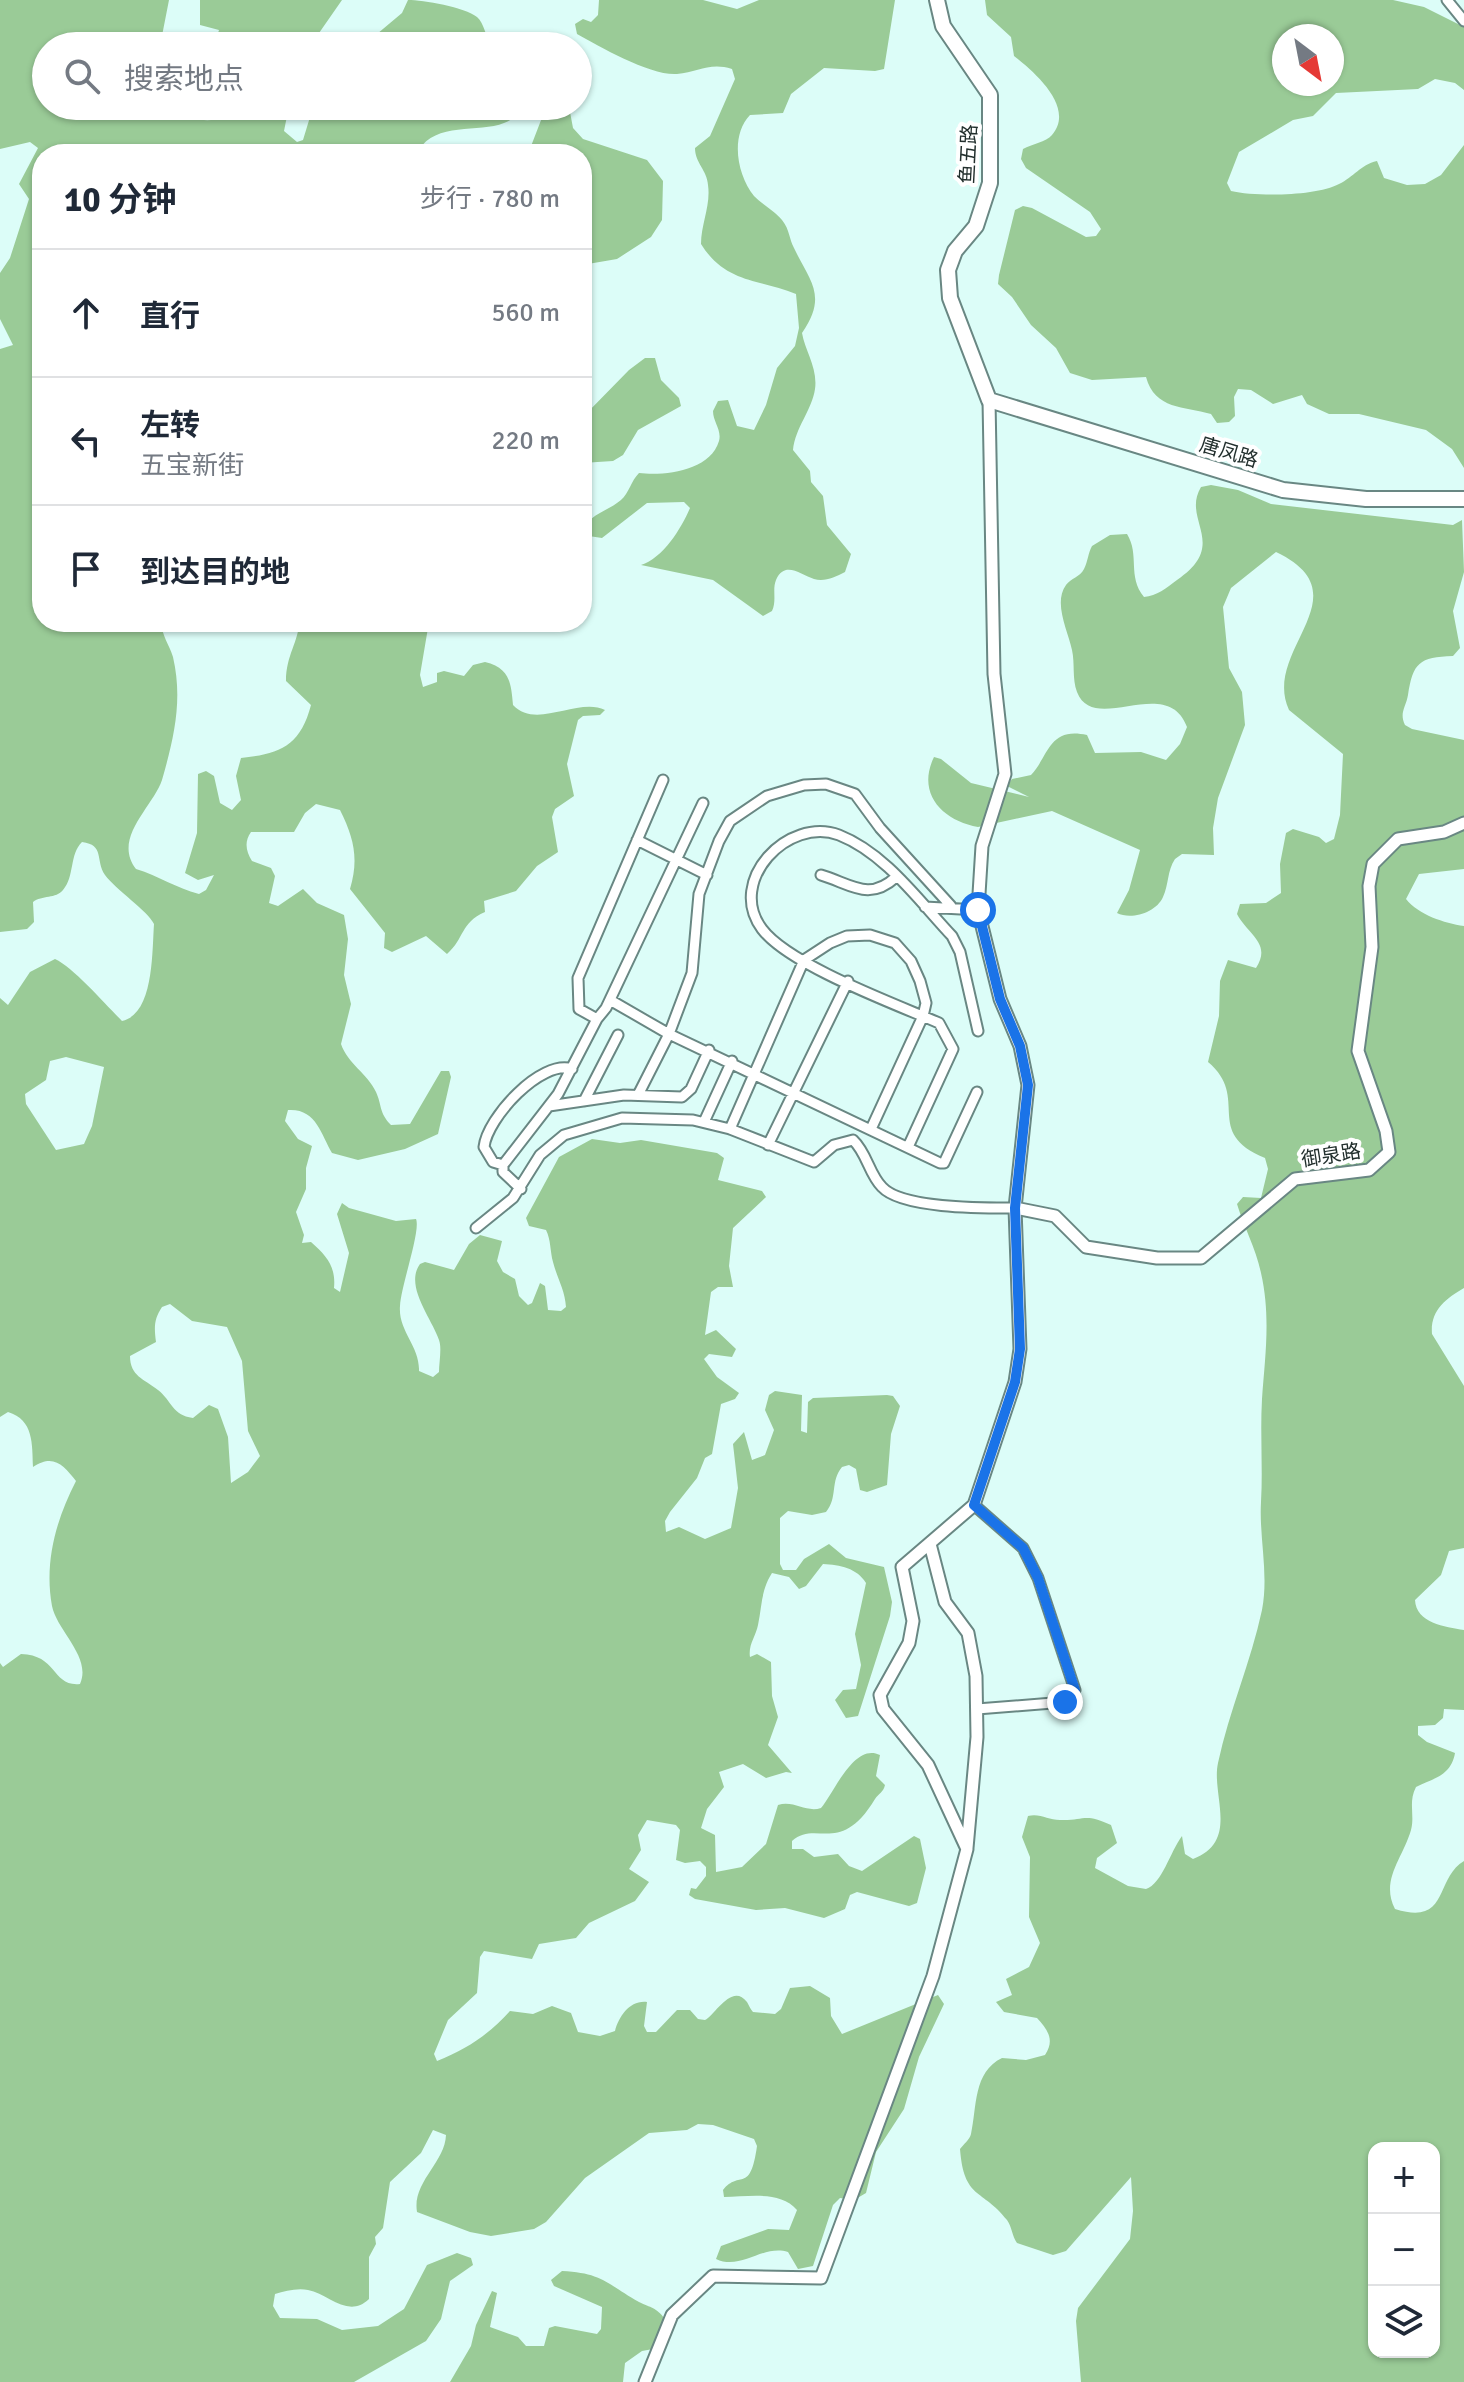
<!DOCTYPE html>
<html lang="zh">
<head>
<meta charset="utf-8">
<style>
	body { margin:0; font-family:Signika,"Noto Sans SC",sans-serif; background:#f2f2f3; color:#1f2937 }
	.controls { position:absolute; right:24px; bottom:24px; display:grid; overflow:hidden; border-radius:16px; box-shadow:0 2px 6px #0004 }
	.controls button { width:72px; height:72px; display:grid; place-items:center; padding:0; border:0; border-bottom:2px solid #e0e1e3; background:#fff; color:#1f2937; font:40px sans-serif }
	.compass { position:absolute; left:1272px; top:24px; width:72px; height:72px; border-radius:50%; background:#fff; box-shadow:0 2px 6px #0004; rotate:148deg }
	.stop { position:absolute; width:24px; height:24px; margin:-18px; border:6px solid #1a73e8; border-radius:50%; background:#fff }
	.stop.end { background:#1a73e8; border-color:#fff; box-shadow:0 2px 8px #0008 }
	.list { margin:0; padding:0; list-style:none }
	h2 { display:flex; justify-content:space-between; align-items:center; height:104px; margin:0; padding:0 32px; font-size:34px }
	h2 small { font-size:26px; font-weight:400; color:#747a83 }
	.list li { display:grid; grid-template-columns:52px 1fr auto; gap:24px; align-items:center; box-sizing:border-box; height:128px; padding:0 32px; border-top:2px solid #e0e1e3 }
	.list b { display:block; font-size:30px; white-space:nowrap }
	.list p { margin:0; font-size:26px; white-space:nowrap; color:#747a83 }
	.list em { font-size:26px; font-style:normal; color:#747a83 }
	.icon { flex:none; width:44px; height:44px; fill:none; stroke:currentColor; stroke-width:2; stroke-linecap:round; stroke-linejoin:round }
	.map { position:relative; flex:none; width:1464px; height:2382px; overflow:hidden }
	.search { position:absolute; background:#fff; box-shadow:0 2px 6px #0004; left:32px; top:32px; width:560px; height:88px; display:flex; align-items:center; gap:20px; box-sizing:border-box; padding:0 28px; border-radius:44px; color:#747a83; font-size:30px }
	.panel { position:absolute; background:#fff; box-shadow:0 2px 6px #0004; left:32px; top:144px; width:560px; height:488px; border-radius:32px }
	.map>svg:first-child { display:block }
</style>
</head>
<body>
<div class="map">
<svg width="1464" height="2382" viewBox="0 0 1464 2382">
	<rect width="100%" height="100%" fill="#dcfdf8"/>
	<path fill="#9acb97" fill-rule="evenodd" d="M0,0H169L160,46H46V106H177L179,112C198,122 220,126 234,106H289L284,131L297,142L303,140L310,117L320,106H418L434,113L445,106H532C523,112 514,119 504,123C479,133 435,122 419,150L423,154H42V622H161C162,636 169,644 173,657C183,700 174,738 162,780C153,807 112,838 136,869C159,876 176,888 199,894L206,890L214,875L198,880L185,873L197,833L198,774L206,771L214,776L220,803L232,810L241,800L236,776L241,758C279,754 300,747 311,705L286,681C286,655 299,641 299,622H429L420,675L423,687L437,682V673L444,671L464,676L473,665L485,662C510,668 511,683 513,705C536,730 578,697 605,710L600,715L583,716L578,720L567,764L574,796L555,809L552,817L558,852L537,866L516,891L484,901L485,912C460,923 465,938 447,954L426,936L392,952L384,948L385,933L350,889C359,859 354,838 340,810L316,804L305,813L294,832H251C244,842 246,851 252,861L271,868L275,876L269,903L278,906L303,889L317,903L344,915L348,939L344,975L351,1004L341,1044C348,1064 367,1073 376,1092C382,1105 379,1113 391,1125L410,1124L441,1071H449L451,1077L438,1134L405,1149L358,1160L332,1153C321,1134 316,1108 288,1110L285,1121L298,1139L312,1146L306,1168V1189L296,1212L304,1235L302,1243L311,1242C327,1256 336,1267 334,1288L340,1292L349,1253L337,1214L342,1203L349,1208L396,1221L416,1219C421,1230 401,1286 400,1306C398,1331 420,1346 419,1371L433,1377L439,1372C439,1363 442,1348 439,1340C432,1319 404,1286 420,1264L425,1262L454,1270L469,1244L480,1235L502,1241L497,1261L503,1272L515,1279L519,1296L528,1305L532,1303L540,1283L545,1286L548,1310L561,1311L566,1307C565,1290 557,1278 553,1262C550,1251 551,1240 546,1230L529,1226L526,1218L559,1157L592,1139L620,1143L641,1140L717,1153L724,1158L718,1180L762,1191L766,1197L733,1228L729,1266L733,1287H718L711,1292L705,1335L716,1330L736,1349L732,1357L709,1354L704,1359L717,1377L739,1393L735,1399L721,1404L712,1454L705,1458L697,1478L670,1512L665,1521L666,1532L679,1527L705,1539L731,1528L738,1488L733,1444L744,1432L752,1460L765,1455L774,1430L765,1410L769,1395L775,1391L802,1395L801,1431L807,1433L808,1402L813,1398L887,1395L893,1396L900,1406L891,1434L887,1485L867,1492L860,1490L856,1469L849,1465L842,1467C830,1481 838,1498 826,1512L812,1515L788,1511L780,1518V1564L783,1570H796L804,1559L829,1544L846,1558L884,1567L892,1602L890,1616L858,1716L846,1718L835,1700L843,1690L856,1689L861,1665L855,1634L866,1583C857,1568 840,1565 823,1564L806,1586L799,1589L789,1577L772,1573C761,1590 762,1606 758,1625C756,1636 748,1645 750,1657L757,1654L771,1662L772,1696L778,1717L768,1745L792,1773L786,1772L766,1778L743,1764L719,1772L724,1787L707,1809L701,1828L715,1835L716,1872L742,1867L766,1844L778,1805C794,1800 806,1813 821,1808C834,1793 854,1742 880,1755L876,1776L885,1785C883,1793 879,1793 875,1799C840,1857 816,1819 792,1841V1849H803L814,1857L838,1854L849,1866L862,1871L914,1836L920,1839L926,1868L917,1903L909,1906L857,1892L850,1895L845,1909L824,1918L785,1908L756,1910L695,1899L689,1895L691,1888L696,1889L706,1876V1867L700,1861L685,1863L676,1860L680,1830L676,1825L647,1820L638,1835L641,1850L629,1869L649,1882L635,1901L589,1923L576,1938L539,1944L532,1959L484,1951L480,1957L477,1993L448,2020L434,2054L437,2061C467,2049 488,2035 510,2011L533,2014L552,2006L571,2013L578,2032L600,2036L615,2031C619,2016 630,2000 647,2002L644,2026L647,2032H656L677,2010H690L698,2019L705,2020C715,2015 732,1982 747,2002C749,2005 750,2009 753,2012L775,2014L781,2009L790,1988L810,1986L830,1998L831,2016L842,2034L938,1995L944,2004L919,2057L904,2109L876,2152L866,2193L854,2200L840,2198L833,2205L813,2266L798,2269L788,2252C763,2244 741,2271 716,2259L721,2246L768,2229L789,2230L797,2210C780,2190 748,2197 724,2197L723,2190C740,2169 750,2195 757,2146L754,2139L713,2125L698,2124L687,2130L649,2133L585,2178L546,2222L534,2229L491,2236L470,2232L417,2212C412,2182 445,2163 446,2135L433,2130L421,2153L390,2182L383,2228L375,2237L376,2244L369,2257V2299C348,2319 329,2294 308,2290C297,2288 285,2291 275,2294L273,2306L280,2318L317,2319L342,2330L378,2326L404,2309L427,2265L457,2253L471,2258L473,2265L450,2281L441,2319L426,2341L354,2382H0V1663L3,1667L21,1654C58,1655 52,1687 80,1684C92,1657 57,1631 52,1606C44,1562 56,1520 76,1481C64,1466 54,1453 33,1467C32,1444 34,1420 8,1412L0,1417V998L8,1005L30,972L55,959C74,968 106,1005 122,1021C154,1014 152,952 154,924C148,911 115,889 105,875C95,860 105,845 82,842C69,855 75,876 63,890C56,899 42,895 33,902L34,922L27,929L0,932V349L13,345L0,319V273L10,258L29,199L19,184L38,148L30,142L0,149ZM66,1057L104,1067L92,1126L84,1144L56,1150L26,1104L25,1094L46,1080L50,1061ZM170,1304L192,1321L227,1327L242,1361L248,1431L260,1456L248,1472L231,1483L228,1437L218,1409L209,1405L193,1418C172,1415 172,1401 158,1390C144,1379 130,1376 130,1356L156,1342C154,1327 154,1319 162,1307Z
		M200,0H342L310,46H214L219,30L200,25Z
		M408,0C423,0 465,7 477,17C484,23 486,37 491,46H383L377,34L402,13Z
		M599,0H703L737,9L759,0H895L884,69L875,71L824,68L791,94L783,113L750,115C730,136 737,175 754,196C763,205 774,210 782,220C790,230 789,239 794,248C810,282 828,295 802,333C805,351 818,368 815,389C812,410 795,428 793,450L810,471L811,482L823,496L827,525L851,554L845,572C835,577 825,582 814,579C801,575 785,560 776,580C772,590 777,600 772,611L763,616L713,580L641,565C663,558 681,529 690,508L684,502L647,503L602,538L582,535C585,515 607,512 621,500C629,493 631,481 639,473C665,476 710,471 719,441C722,430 713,422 713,411L718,401L728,400L737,426L754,430L766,405L777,368L795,346L799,328L796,294C760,279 726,284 701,244C701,224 711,205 708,185C707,170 695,163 695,148L710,136L735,79L732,69C710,62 698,72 677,74C651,76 600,47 577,34L575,24L583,19L591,22L598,15Z
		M985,0H1393L1424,7L1464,27V90L1455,83L1435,79L1418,89L1336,93L1313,116L1293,120L1239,152L1227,183L1231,191C1257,197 1317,196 1339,184C1354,177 1360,165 1377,161L1384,178L1407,185L1425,184L1441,175L1464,145V468L1452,449L1426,430L1359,414H1329L1307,404L1302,395L1273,404L1251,390L1238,389L1234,397L1235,416L1229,422L1217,423L1211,414C1184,406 1155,410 1146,377L1092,380L1070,373L1056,348L1031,325L1012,297L998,284L999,275L1015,210L1023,206L1032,208L1086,237L1096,236L1101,229L1090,212L1026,168L1021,159L1023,149C1032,144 1046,142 1052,135C1076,107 1033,71 1014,56L1011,37L987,15ZM1284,36H1332V84H1284Z
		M548,112H570L573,128L583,139L647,160L663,181L662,220L651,237L617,259L582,265V154H528L543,115Z
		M645,358H655L661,380L679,398L681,406L638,430L623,455L613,461L582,463V418L629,370Z
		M1211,485L1238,490L1271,504L1453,525L1462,520L1464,572L1453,611L1460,648L1453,656C1419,657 1413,663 1408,695C1406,707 1399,713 1405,725L1412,729L1464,740V869L1419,874L1406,899C1419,915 1444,923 1464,926V1288C1445,1299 1430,1311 1432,1334L1464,1386V1548L1449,1551L1441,1575L1415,1600C1416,1623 1445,1627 1464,1630V1710L1444,1709L1443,1718L1435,1725L1418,1726V1735L1427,1742L1455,1753C1451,1776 1434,1778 1416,1787C1408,1802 1415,1815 1411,1830C1403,1858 1380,1880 1395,1909C1450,1926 1434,1879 1464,1861V2382H1081L1076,2321L1078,2308L1130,2239L1133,2211L1131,2177L1066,2251L1053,2255L1017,2243C1012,2236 1012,2227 1007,2220C982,2188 964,2200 960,2149C963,2145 970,2139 971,2134C977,2107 973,2072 1002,2058L1026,2060L1045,2055C1055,2040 1048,2030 1037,2018L1004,2012L996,2002L1012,1995L1006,1979L1029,1967L1040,1943L1029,1917L1030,1857L1022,1837L1028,1816C1040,1813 1048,1820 1060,1820C1084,1821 1084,1812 1111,1825L1117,1843L1097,1858L1095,1868L1128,1886L1146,1889C1162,1884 1170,1852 1182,1836L1185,1854L1193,1859C1240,1841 1211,1795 1218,1763C1229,1711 1251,1662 1262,1610C1269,1573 1259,1539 1261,1502C1263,1468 1260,1434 1262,1399C1265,1356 1271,1317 1261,1273C1256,1249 1244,1227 1237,1204L1243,1197L1261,1198L1268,1169L1265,1158C1202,1132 1251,1098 1208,1062L1219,1016L1220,981L1228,960L1256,968C1272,943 1248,935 1237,914L1240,904L1266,903L1281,893L1280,864L1286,833L1293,829L1319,837L1326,843L1334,839L1340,815L1343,754L1289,710C1261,650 1366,595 1276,552L1231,588L1223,607L1229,668L1242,692L1245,725L1218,798L1213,828L1214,855L1182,854L1175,859C1167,871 1169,884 1163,897C1156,913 1131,920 1117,913L1129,890L1140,850L1052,811L978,827C943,821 916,794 934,757L941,759L971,783L1029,797L1007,786L1012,779L1031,775C1048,758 1048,726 1087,735L1095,753L1141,752L1166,760L1180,744L1187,727C1167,673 1094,736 1077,692C1072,679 1075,663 1072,650C1068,631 1053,603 1066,585C1071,578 1080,577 1084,569C1088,561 1088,553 1092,546L1110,535L1127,534C1140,555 1127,576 1144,597C1157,596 1166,588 1177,580C1230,544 1181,520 1201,487ZM1374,2148H1434V2352H1374Z
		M562,2271C603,2273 607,2284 639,2302C651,2308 656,2307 665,2319L653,2349L642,2351L625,2363L623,2382H450L471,2346L476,2325L492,2291L497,2293L490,2327L518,2337L526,2346H544L549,2328L555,2326L597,2334L601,2329L602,2307L554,2286L551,2280Z"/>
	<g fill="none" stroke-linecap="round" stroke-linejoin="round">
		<g stroke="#698783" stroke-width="13">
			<path id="minor" d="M1447,0L1464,21
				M637,840L707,875
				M821,875C851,884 869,902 896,877
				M925,907L978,910
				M610,1000L669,1034L940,1163H944L977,1092
				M597,1019L579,1009L578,978L663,780
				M638,1095L669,1034L692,973L699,894L719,841L730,821L767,796L804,785L826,784L855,794L880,828L951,906
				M584,1101L618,1035
				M549,1106L624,1095L682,1097L691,1089L709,1050
				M704,1122L732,1061
				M730,1129L804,960L830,943L847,936L870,935L895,943L911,961L920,981L926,1003L923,1016L871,1129
				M768,1145L848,981
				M908,1147L953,1049L939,1023C895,1004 789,965 762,929C726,881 788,816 839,835C885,853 919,901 952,936L960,952L978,1031
				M503,1165L493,1162L484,1147C487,1118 541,1059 572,1069
				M521,1189L503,1172V1165L558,1094L597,1019L606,1008L703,803
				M476,1228L513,1198L540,1155L564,1135L622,1118L693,1120L730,1129L814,1162L834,1145L853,1140C867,1153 869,1174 882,1187C902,1209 985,1208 1015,1208
				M974,1505L1023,1548L1038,1578L1075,1690L1065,1702L977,1709"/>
		</g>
		<g stroke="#698783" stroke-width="15">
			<path id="tertiary" d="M1015,1208L1055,1216L1086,1247L1157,1258H1201L1295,1179L1369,1170L1389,1152L1386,1131L1358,1051L1372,947L1369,886L1373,864L1398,839L1444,832L1464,823
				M930,1544L945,1602L968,1633L976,1676L977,1737L967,1848
				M645,2382L672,2315L713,2276L821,2278L933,1976L967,1849L928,1765L883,1709L880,1695L909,1643L913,1621L902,1567L974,1505L1015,1382L1020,1349L1015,1208L1028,1085L1020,1046L1000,999L978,910L982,846L1005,774L994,674L989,400"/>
		</g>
		<g stroke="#698783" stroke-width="18">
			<path id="trunk" d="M937,0L943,26L990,95V183L976,226L955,251L948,270L950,298L989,400L1283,490L1366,499H1464"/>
		</g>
		<use href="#minor" stroke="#fff" stroke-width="9"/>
		<use href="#tertiary" stroke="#fff" stroke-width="11"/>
		<use href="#trunk" stroke="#fff" stroke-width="14"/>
	</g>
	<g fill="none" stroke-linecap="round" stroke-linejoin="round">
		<path stroke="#1a73e8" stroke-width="10" d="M978,910L1000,999L1020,1046L1028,1085L1015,1208L1020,1349L1015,1382L974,1505L1023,1548L1038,1578L1075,1690L1065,1702"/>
	</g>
	<g text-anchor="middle" stroke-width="8" stroke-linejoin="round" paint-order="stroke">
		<g font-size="20" fill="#222f2d" stroke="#fff">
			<text transform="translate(968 154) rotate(-87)" y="7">鱼五路</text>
			<text transform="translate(1229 452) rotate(17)" y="7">唐凤路</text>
			<text transform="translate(1331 1155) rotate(-9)" y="7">御泉路</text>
		</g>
	</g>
</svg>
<div class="controls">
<button>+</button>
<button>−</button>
<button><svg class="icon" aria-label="layers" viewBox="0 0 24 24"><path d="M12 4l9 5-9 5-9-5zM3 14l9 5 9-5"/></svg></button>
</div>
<svg class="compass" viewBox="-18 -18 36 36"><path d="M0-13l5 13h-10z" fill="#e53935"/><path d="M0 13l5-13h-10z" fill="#747a83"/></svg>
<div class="stop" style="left:978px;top:910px"></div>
<div class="stop end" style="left:1065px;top:1702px"></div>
<div class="search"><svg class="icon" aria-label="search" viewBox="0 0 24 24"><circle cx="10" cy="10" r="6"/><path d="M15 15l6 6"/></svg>搜索地点</div>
<section class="panel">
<h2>10 分钟<small>步行 · 780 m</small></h2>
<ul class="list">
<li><svg class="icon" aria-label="ahead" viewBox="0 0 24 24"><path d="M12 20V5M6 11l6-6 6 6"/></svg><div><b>直行</b></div><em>560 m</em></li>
<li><svg class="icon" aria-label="left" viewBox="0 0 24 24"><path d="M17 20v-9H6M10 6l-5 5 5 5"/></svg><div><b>左转</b><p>五宝新街</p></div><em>220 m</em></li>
<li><svg class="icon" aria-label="arrive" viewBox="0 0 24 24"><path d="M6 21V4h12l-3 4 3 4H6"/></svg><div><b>到达目的地</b></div></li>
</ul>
</section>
</div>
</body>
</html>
